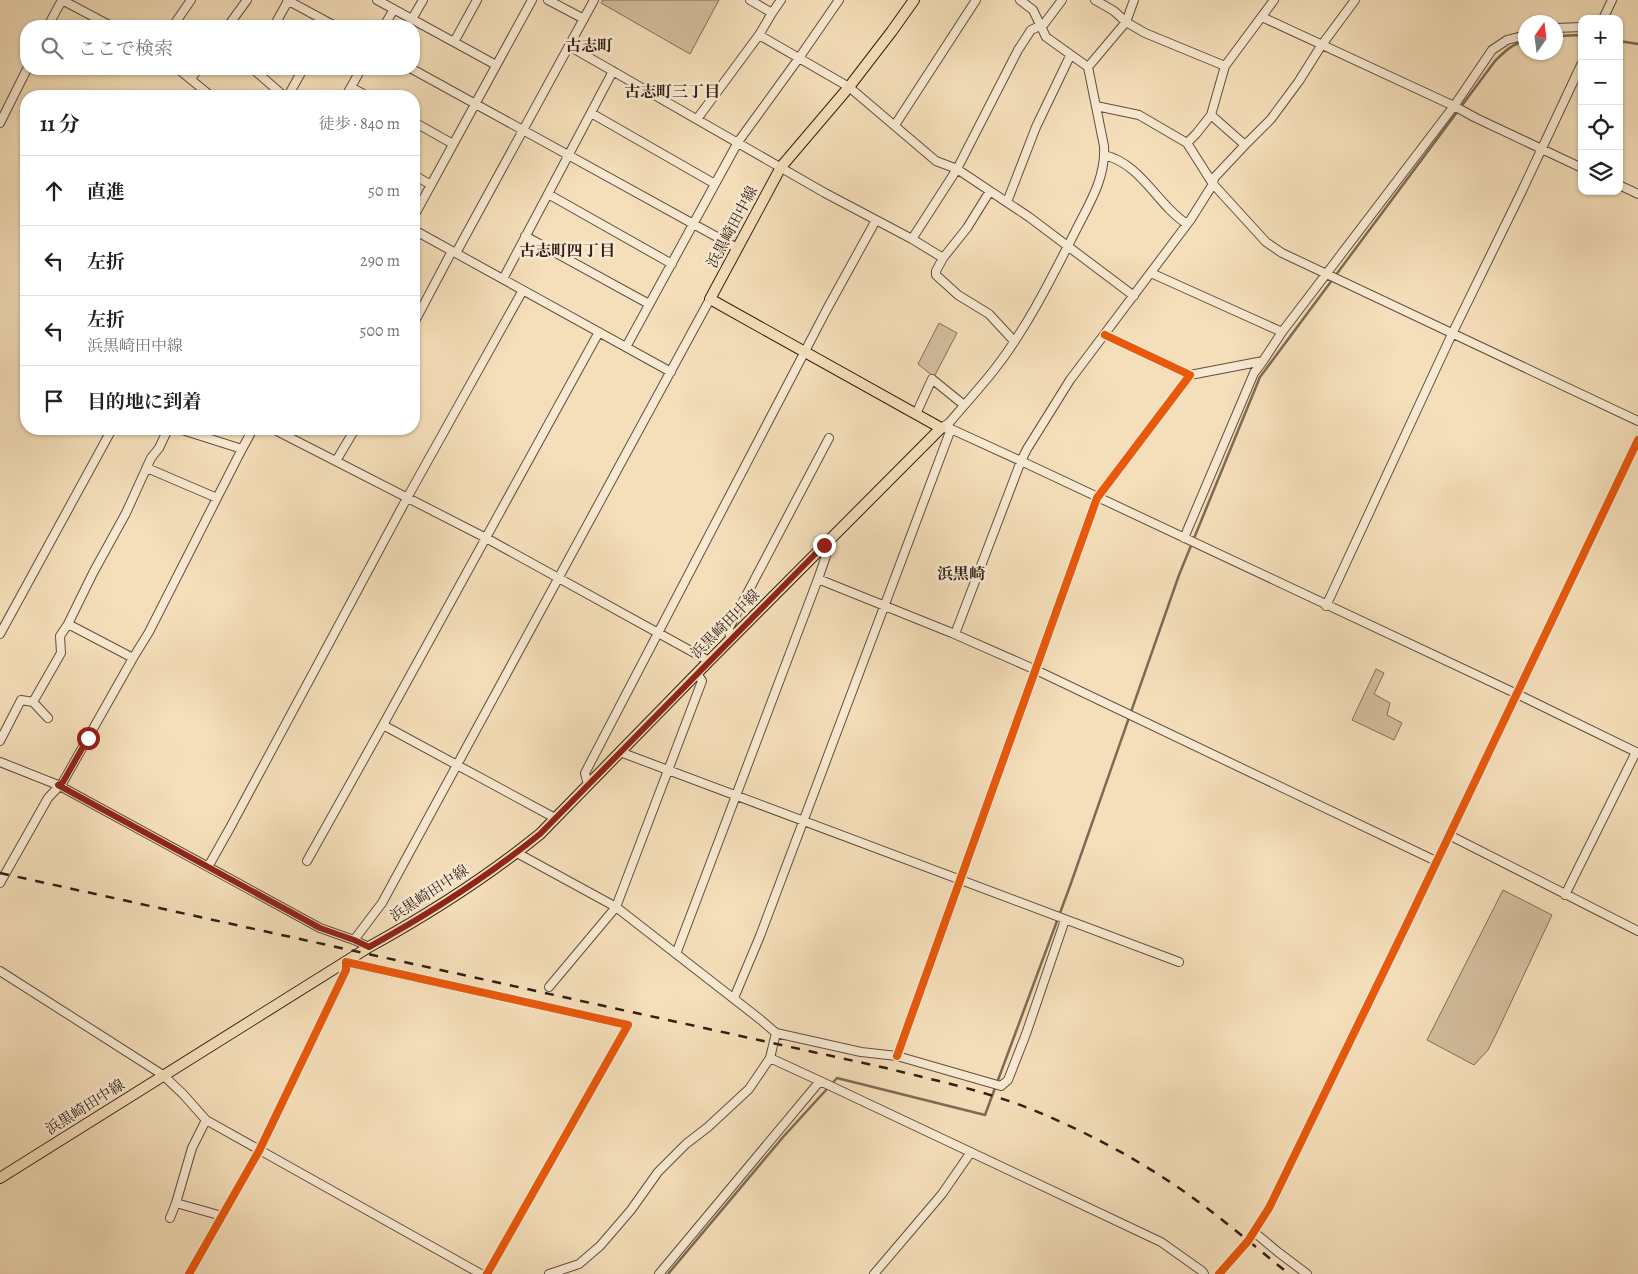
<!DOCTYPE html>
<html lang="ja">
<head>
<meta charset="utf-8">
<style>
	body { margin:0; font-family:Alegreya,"Noto Serif JP",serif; background:#f2f2f2; color:#222 }
	.controls { position:absolute; right:15px; top:15px; display:grid; overflow:hidden; border-radius:10px; box-shadow:0 1px 4px #0004 }
	.controls button { width:45px; height:45px; display:grid; place-items:center; padding:0; border:0; border-bottom:1px solid #e0e0e0; background:#fff; color:#222; font:25px sans-serif }
	.compass { position:absolute; left:1518px; top:15px; width:45px; height:45px; border-radius:50%; background:#fff; box-shadow:0 1px 4px #0004; rotate:14deg }
	.stop { position:absolute; width:15px; height:15px; margin:-11px; border:4px solid #8f2418; border-radius:50%; background:#fff }
	.stop.end { background:#8f2418; border-color:#fff; box-shadow:0 1px 5px #0008 }
	.list { margin:0; padding:0; list-style:none }
	h2 { display:flex; justify-content:space-between; align-items:center; height:65px; margin:0; padding:0 20px; font-size:21px }
	h2 small { font-size:16px; font-weight:400; color:#767676 }
	.list li { display:grid; grid-template-columns:32px 1fr auto; gap:15px; align-items:center; box-sizing:border-box; height:70px; padding:0 20px; border-top:1px solid #e0e0e0 }
	.list b { display:block; font-size:19px; white-space:nowrap }
	.list p { margin:0; font-size:16px; white-space:nowrap; color:#767676 }
	.list em { font-size:16px; font-style:normal; color:#767676 }
	.icon { flex:none; width:28px; height:28px; fill:none; stroke:currentColor; stroke-width:2; stroke-linecap:round; stroke-linejoin:round }
	.map { position:relative; flex:none; width:1638px; height:1274px; overflow:hidden }
	.search { position:absolute; background:#fff; box-shadow:0 1px 4px #0004; left:20px; top:20px; width:400px; height:55px; display:flex; align-items:center; gap:12px; box-sizing:border-box; padding:0 18px; border-radius:20px; color:#767676; font-size:19px }
	.panel { position:absolute; background:#fff; box-shadow:0 1px 4px #0004; left:20px; top:90px; width:400px; height:345px; border-radius:20px }
	.map>svg:first-child { display:block }
</style>
</head>
<body>
<div class="map">
<svg width="1638" height="1274" viewBox="0 0 1638 1274">
	<rect width="100%" height="100%" fill="#f5dfba"/>
	<filter id="stains"><feTurbulence type="fractalNoise" baseFrequency=".004" numOctaves="4"/><feColorMatrix values="0 0 0 0 .2 0 0 0 0 .09 0 0 0 0 .02 0 0 0 .5 -.17"/></filter>
	<radialGradient id="worn" r=".72"><stop offset=".6" stop-color="#630" stop-opacity="0"/><stop offset="1" stop-color="#630" stop-opacity=".3"/></radialGradient>
	<path fill="#d4be9e" stroke="#826e5a" d="M603,0H719L690,54L601,3Z
		M939,323L957,333L934,377L918,364Z
		M1376,669L1384,673L1374,694L1390,703L1387,715L1402,723L1394,740L1352,720Z
		M1503,890L1552,915L1499,1028L1488,1050L1474,1065L1427,1040Z"/>
	<g fill="none" stroke-linecap="round" stroke-linejoin="round">
		<path stroke="#7e6a57" stroke-width="2.5" d="M1556,36L1582,35
			M1619,41L1638,44
			M668,1274L784,1136L837,1078L985,1115L1070,886L1179,575L1260,377L1495,61C1504,52 1513,43 1526,41"/>
		<g stroke="#614e3f" stroke-width="10">
			<path id="minor" d="M62,0L111,26
				M287,0L335,26
				M377,0L496,65
				M548,0L584,19
				M1095,0L1114,11L1126,22L1145,33L1225,66
				M772,13L781,0
				M1262,17L1454,106L1476,118L1582,168
				M412,19L423,0
				M1603,19L1612,0
				M48,26L62,0
				M173,26L191,0
				M228,26L247,0
				M274,26L288,1
				M384,26L394,9
				M1556,28L1582,27
				M759,35L849,87L936,161L957,169L1029,217L1134,296
				M454,42L477,0
				M569,46L825,193L912,239L943,258L967,228L990,191
				M1088,67L1126,22L1134,0
				M178,69L211,96
				M253,69L284,96
				M412,69L737,248
				M191,79L198,69
				M351,87L367,96
				M288,96L303,69
				M346,96L361,69
				M1096,106L1139,115L1187,143L1213,184L1266,242L1282,253L1638,421
				M591,113L715,184
				M697,119L759,35L772,13L750,0
				M414,122L453,144
				M0,123L27,69
				M895,125L976,0
				M1187,143L1196,134L1211,115L1225,66L1274,0
				M1245,145L1271,119L1299,81L1321,46L1355,0
				M1104,155C1142,164 1157,205 1187,224
				M414,175L431,185
				M1619,185L1638,194
				M548,194L672,264
				M1007,202L1036,127L1070,56
				M414,216L532,0
				M414,230L671,372
				M525,236L649,304
				M912,239L957,169L1018,50L1031,30L1044,24L1062,0
				M456,253L594,0
				M943,258L936,271V275L958,295L989,314L1014,341
				M1151,273L1282,332L1263,361
				M503,279L613,71
				M414,323L452,251
				M1282,332L1454,106L1492,50L1507,40L1526,35
				M626,347L738,142L799,58L839,0
				M916,414L932,379L964,405
				M941,428L951,429L1021,461L1517,694L1638,753
				M941,428L949,423C964,405 980,388 994,370C1027,328 1051,279 1075,232C1089,204 1106,178 1104,146L1088,67L1046,37L1033,10L1020,0
				M179,429L242,449L253,429
				M273,429L486,538L709,661
				M336,461L355,429
				M147,468L217,498L242,449
				M1184,538L1254,373L1263,361L1190,375
				M824,545L826,556L818,579L952,633L1036,670L1436,861
				M1326,606L1452,334L1520,195L1582,63
				M68,624L133,658L149,632L217,498
				M0,634L112,429
				M955,634L1021,461L1027,449L1070,380L1191,219L1213,184L1214,178L1245,145L1211,115
				M730,639L729,628L829,438
				M33,702L48,718
				M383,725L599,332
				M0,741L21,700L33,702L61,653L60,636L68,624L93,573L126,513L151,458L159,448L168,429
				M620,752L1179,962
				M0,762L58,785L320,928L354,940L369,947
				M588,785L585,773L827,309L876,220
				M1449,835L1638,931
				M517,853L616,907L761,1020L776,1033L770,1058
				M307,861L383,725L555,818
				M208,867L231,826L407,498L523,290
				M0,883L48,798L63,782L133,658
				M1565,895L1636,752
				M354,940L382,903L710,299
				M676,954L818,579
				M0,971L163,1075L183,1094L206,1120L481,1274
				M549,987L616,907L702,681L697,673
				M734,998L760,936L951,429
				M776,1033L861,1052L897,1056L1001,1086L1008,1080L1026,1034L1065,920
				M897,1056L1097,498L1190,375L1105,335
				M206,1120L192,1148L176,1203L222,1216
				M170,1218L176,1203
				M1254,1232L1278,1252L1307,1274
				M189,1274L259,1151L346,970V962L628,1025L487,1274
				M549,1274L579,1264L600,1246L631,1210L658,1172L686,1144L708,1127L749,1089L770,1058L820,1081L1161,1242L1202,1271L1204,1274
				M659,1274L820,1081
				M874,1274L942,1194L971,1152
				M1219,1274L1248,1241L1269,1208L1404,930L1638,440"/>
		</g>
		<g stroke="#301d16" stroke-width="12">
			<path id="major" d="M0,1178L369,947C429,914 487,877 540,834L709,661L941,428L710,299L781,167L849,87L892,31L914,0"/>
		</g>
		<use href="#minor" stroke="#f8ead2" stroke-width="8"/>
		<use href="#major" stroke="#f5dfba" stroke-width="10"/>
		<path stroke="#301d16" stroke-width="2.5" stroke-dasharray="9 9" stroke-linecap="butt" d="M0,873L886,1068C933,1080 982,1090 1028,1108C1081,1129 1132,1156 1179,1188C1217,1214 1253,1245 1289,1274"/>
		<g stroke="#f8ead2" stroke-width="11">
			<path id="cycleway" d="M897,1056L1097,498L1190,375L1105,335
				M189,1274L259,1151L346,970V962L628,1025L487,1274
				M1219,1274L1248,1241L1269,1208L1404,930L1638,440"/>
		</g>
		<use href="#cycleway" stroke="#e8590c" stroke-width="8"/>
	</g>
	<g fill="none" stroke-linecap="round" stroke-linejoin="round">
		<path stroke="#8f2418" stroke-width="6" d="M88,738L63,782L58,785L320,928L354,940L369,947C429,914 487,877 540,834L824,545"/>
	</g>
	<g text-anchor="middle" stroke-width="5" stroke-linejoin="round" paint-order="stroke">
		<g font-size="15" fill="#301d16" stroke="#f8ead2">
			<text transform="translate(732 227) rotate(-62)" y="5">浜黒崎田中線</text>
			<text transform="translate(725 624) rotate(-45)" y="5">浜黒崎田中線</text>
			<text transform="translate(429 893) rotate(-33)" y="5">浜黒崎田中線</text>
			<text transform="translate(85 1107) rotate(-32)" y="5">浜黒崎田中線</text>
		</g>
		<g font-size="16" font-weight="bold" fill="#301d16" stroke="#f8ead2">
			<text x="589" y="51">古志町</text>
			<text x="672" y="97">古志町三丁目</text>
			<text x="567" y="256">古志町四丁目</text>
			<text x="961" y="579">浜黒崎</text>
		</g>
	</g>
	<rect width="100%" height="100%" filter="url(#stains)"/>
	<rect width="100%" height="100%" fill="url(#worn)"/>
</svg>
<div class="controls">
<button>+</button>
<button>−</button>
<button><svg class="icon" aria-label="locate" viewBox="0 0 24 24"><circle cx="12" cy="12" r="6"/><path d="M12 2v4M12 18v4M2 12h4M18 12h4"/></svg></button>
<button><svg class="icon" aria-label="layers" viewBox="0 0 24 24"><path d="M12 4l9 5-9 5-9-5zM3 14l9 5 9-5"/></svg></button>
</div>
<svg class="compass" viewBox="-18 -18 36 36"><path d="M0-13l5 13h-10z" fill="#e53935"/><path d="M0 13l5-13h-10z" fill="#767676"/></svg>
<div class="stop" style="left:88px;top:738px"></div>
<div class="stop end" style="left:824px;top:545px"></div>
<div class="search"><svg class="icon" aria-label="search" viewBox="0 0 24 24"><circle cx="10" cy="10" r="6"/><path d="M15 15l6 6"/></svg>ここで検索</div>
<section class="panel">
<h2>11 分<small>徒歩 · 840 m</small></h2>
<ul class="list">
<li><svg class="icon" aria-label="ahead" viewBox="0 0 24 24"><path d="M12 20V5M6 11l6-6 6 6"/></svg><div><b>直進</b></div><em>50 m</em></li>
<li><svg class="icon" aria-label="left" viewBox="0 0 24 24"><path d="M17 20v-9H6M10 6l-5 5 5 5"/></svg><div><b>左折</b></div><em>290 m</em></li>
<li><svg class="icon" aria-label="left" viewBox="0 0 24 24"><path d="M17 20v-9H6M10 6l-5 5 5 5"/></svg><div><b>左折</b><p>浜黒崎田中線</p></div><em>500 m</em></li>
<li><svg class="icon" aria-label="arrive" viewBox="0 0 24 24"><path d="M6 21V4h12l-3 4 3 4H6"/></svg><div><b>目的地に到着</b></div></li>
</ul>
</section>
</div>
</body>
</html>
